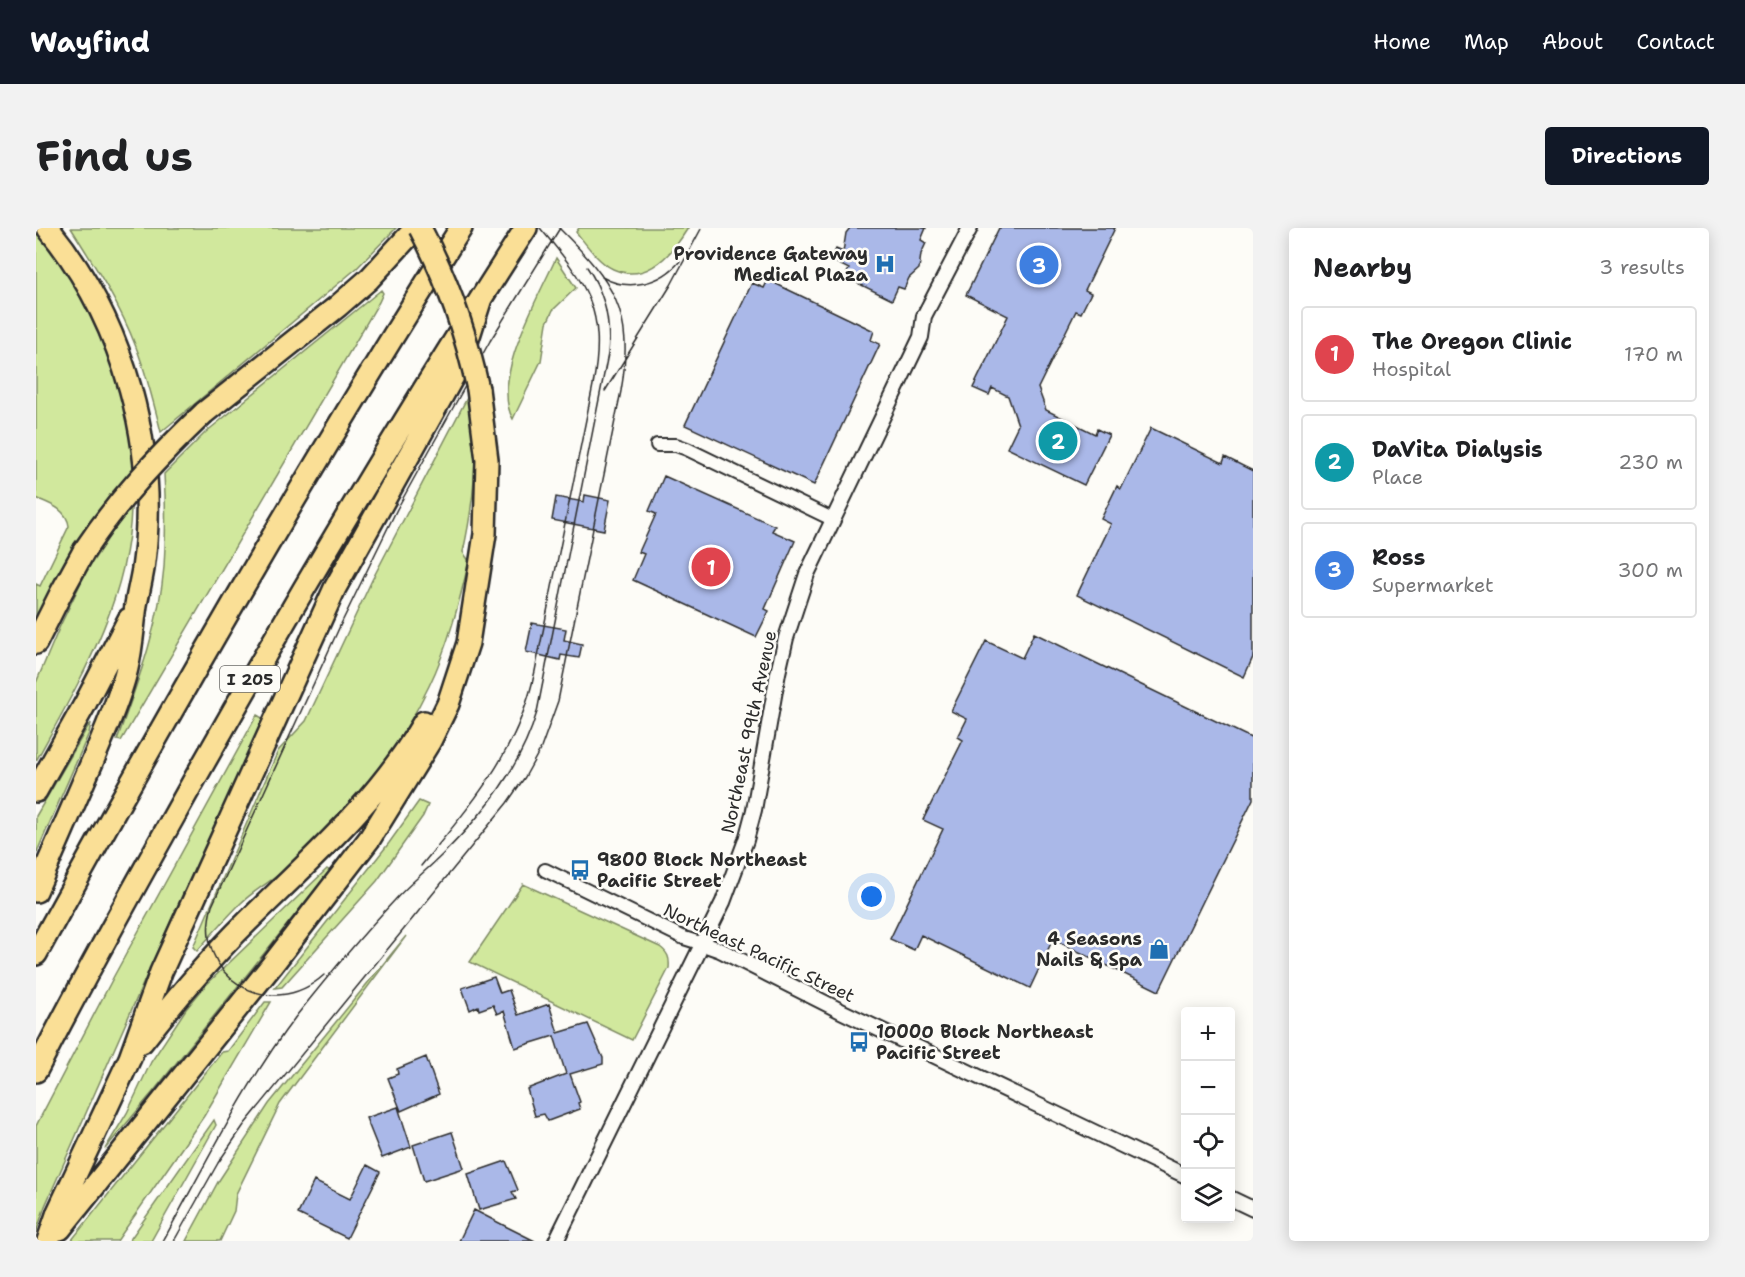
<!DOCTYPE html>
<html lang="en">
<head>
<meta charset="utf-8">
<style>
	body { margin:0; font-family:"Shantell Sans",sans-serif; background:#f2f2f2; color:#202124 }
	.controls { position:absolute; right:18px; bottom:18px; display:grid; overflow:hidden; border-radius:6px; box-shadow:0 3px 15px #0003 }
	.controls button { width:54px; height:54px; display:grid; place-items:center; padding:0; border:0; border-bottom:2px solid #e0e0e0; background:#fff; color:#202124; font:30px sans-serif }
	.you { position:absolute; left:836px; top:669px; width:21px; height:21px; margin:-15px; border:4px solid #fff; border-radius:50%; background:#1a73e8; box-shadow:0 0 0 9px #1a73e833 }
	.badge { display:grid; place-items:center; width:39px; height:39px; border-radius:50%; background:#111827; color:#fff; font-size:20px; font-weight:700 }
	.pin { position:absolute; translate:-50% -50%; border:3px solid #fff; box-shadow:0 2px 6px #0006 }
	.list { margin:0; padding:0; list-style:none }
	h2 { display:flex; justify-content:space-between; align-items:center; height:78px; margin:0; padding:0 24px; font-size:26px }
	h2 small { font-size:20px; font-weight:400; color:#757577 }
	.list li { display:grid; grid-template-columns:39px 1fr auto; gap:18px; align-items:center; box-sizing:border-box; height:96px; margin:0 12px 12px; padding:0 12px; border:2px solid #e0e0e0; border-radius:6px }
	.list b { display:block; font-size:22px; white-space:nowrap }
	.list p { margin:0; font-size:20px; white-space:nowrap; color:#757577 }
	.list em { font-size:20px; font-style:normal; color:#757577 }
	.icon { flex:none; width:33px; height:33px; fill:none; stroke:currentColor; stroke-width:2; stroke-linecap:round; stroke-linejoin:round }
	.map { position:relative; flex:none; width:1217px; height:1013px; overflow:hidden; border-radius:6px }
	header { display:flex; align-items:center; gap:36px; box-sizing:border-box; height:84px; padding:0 30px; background:#111827; color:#fff }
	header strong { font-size:28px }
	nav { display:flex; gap:33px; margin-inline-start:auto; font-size:21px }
	.intro { display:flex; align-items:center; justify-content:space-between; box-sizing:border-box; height:144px; padding:0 36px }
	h1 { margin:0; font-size:42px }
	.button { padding:15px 27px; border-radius:6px; background:#111827; color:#fff; font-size:21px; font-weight:700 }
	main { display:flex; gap:36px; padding:0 36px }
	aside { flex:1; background:#fff; border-radius:6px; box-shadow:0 3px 15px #0003 }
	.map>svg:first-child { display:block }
</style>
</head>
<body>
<header>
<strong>Wayfind</strong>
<nav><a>Home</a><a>Map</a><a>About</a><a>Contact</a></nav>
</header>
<div class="intro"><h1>Find us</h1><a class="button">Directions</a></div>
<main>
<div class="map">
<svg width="1217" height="1013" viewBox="0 0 1217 1013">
	<rect width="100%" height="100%" fill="#fdfcf7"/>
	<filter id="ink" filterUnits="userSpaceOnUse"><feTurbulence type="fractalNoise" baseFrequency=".0167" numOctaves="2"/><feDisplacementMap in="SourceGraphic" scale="12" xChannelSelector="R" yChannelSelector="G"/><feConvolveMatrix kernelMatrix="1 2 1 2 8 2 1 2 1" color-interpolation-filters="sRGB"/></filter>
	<g filter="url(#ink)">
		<path fill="#d1e89d" stroke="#7e8a64" stroke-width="1.5" d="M35,0H360L321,40L125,204C118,176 111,147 100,119C84,77 59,38 35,0Z
			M543,0H652C636,26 610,56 577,41C562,34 550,16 540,4Z
			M0,1C57,75 84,146 101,237L51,301L23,346L0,391V356L4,358L33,298C31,281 14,276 0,270Z
			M520,30L540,60L517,82L511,95L505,133L477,191C454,152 503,68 520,30Z
			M345,62L347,65L343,74L85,513L81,512C101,456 123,399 128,339C130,308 130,277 128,246L170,204Z
			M431,170L436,172C442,226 439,270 427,324L433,333C423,375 412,419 393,458C360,528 307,588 251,640C236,653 218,662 204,676C189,691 175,707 161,723L157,719L242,523L270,493L336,352Z
			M92,280L95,281C92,374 43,454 0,533V455L24,398L51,342Z
			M221,487L228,491L144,672L9,978L0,1005V898L78,748Z
			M55,495L53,505L0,626V588L51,500Z
			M383,573L392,577L387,588L341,653L246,759L239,760L353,615Z
			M291,641L294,643L117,864L69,921L91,885L115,834L150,781L170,757Z
			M487,656L624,719C632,725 634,730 633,740L596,812L434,734Z
			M370,708L244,876L200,966L198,983L184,1013H150L182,954L233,876Z
			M229,774H235L168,888L81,1013H35L186,824L192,823Z
			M178,892L180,897L115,1013H93Z"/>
		<path fill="#aab8e8" stroke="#2b2b2b" stroke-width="1.5" d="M814,0H890L885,12L890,15L885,26L883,41L873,50L868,61L862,59L856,72L809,49L813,41L795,32L800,21L807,24L810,5Z
			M963,0H1079L1049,62L1055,65L1045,85L1040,83L1002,160L1010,182L1059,206L1061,201L1073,207L1048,257L971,220L982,197L972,168L956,160L953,167L937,160L972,88L930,67Z
			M732,52L838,103L835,112L844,116L778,257L649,197L716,55L728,60Z
			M1115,200L1187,235L1189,229L1217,243V429L1208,449L1041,367L1075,296L1065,291L1081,258L1085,261Z
			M628,248L739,298L736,303L759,313L729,381L733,383L720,409L597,352L608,326L603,324L620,286L613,283Z
			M549,267L574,272L568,302L516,292L520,269L548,274Z
			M496,395L530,401L528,412L546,416L543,430L525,427L524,432L490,424Z
			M998,405L1217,511V571L1123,763L1017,711L994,760L885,707L878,722L854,711L907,601L887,592L927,512L922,509L931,491L915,483L950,413L986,430Z
			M458,749L464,765L473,762L482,787L513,776L522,805L552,796L567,830V836L534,846L544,874L542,875L544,881L512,893L508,886L499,888L491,861L530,846L518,808L479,820L468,783L461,786L457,777L443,782L442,778L434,782L426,760Z
			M390,829L403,866L365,883L352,850L362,846L361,841Z
			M362,879L375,919L346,930L330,890Z
			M416,904L428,940L388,953L377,917Z
			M470,933L482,962L476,964L480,971L443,982L432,946Z
			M331,937L344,944L311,1010L262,986L278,953L314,971Z
			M438,982L471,999L499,1013H423Z"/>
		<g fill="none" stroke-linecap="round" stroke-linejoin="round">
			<g stroke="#2b2b2b" stroke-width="16">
				<path id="minor" d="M621,217H640L651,221L796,291
					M509,642L648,710L667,716"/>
			</g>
			<g stroke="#2b2b2b" stroke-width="18">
				<path id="tertiary" d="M667,716L684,722L807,784L1150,948
					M1194,970L1217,981
					M520,1013L687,674L710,612L718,582L742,445L750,410L771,346L885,109L888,88L934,0"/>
			</g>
			<g stroke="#2b2b2b" stroke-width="26">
				<path id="motorway" d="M168,185L302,78L333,51L380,0
					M0,415L25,365L48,323
					M0,563L49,476L93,391
					M0,663C20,617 40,572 60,525C71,498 84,470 91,440C96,420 97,398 100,377C102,365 105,353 107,341C124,222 88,93 12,0
					M0,726C135,480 274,237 425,0
					M106,814C139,772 172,732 211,694C275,631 342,573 388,494
					M0,843C48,748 100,656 152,563C259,372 371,184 490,0
					M24,1001L236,737L334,610L394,513L412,476L432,415L449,306L451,232L442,161
					M12,1013L22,984L94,830L125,744L299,360L424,136L445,70"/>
			</g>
			<use href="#minor" stroke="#fdfcf7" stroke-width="12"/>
			<use href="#tertiary" stroke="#fdfcf7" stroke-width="14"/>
			<use href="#motorway" stroke="#fadf96" stroke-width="21"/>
			<path stroke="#2b2b2b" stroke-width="1.5" d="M566,49C592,64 625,56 644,33
				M569,163L635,57L665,1
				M385,638C436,575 482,525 499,443L557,157C571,82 551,56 504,0
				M288,747C234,796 155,748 176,678L304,398L361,281L454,113L524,0
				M127,1013C169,938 209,855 261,787C292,748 324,709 358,673C373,656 391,642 407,626C448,585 484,541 501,484L572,126C575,95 569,65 551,39
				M138,1013L182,935L208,897L471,575L489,549L505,520L522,473L585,163C599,83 577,54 523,0"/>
			<g stroke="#2b2b2b" stroke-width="26" stroke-linecap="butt">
				<path id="motorway-bridge" d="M384,0C411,51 430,105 442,161
					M48,323C84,269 121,230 168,185"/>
			</g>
			<use href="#motorway-bridge" stroke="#fadf96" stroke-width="21"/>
		</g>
	</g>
	<defs>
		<g id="hospital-bare" transform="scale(1.62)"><path d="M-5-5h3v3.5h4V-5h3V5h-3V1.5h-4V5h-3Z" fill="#1f6fb2" stroke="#fdfcf7" stroke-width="2.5" paint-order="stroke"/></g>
		<g id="bus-bare" transform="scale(1.62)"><path d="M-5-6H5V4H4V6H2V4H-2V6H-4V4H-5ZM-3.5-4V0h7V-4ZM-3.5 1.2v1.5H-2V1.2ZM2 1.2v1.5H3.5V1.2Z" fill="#1f6fb2" stroke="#fdfcf7" stroke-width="2.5" paint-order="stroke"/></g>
		<g id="shop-bare" transform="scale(1.62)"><path d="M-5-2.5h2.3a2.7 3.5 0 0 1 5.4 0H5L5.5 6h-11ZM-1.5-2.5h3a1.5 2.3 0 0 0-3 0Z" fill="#1f6fb2" stroke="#fdfcf7" stroke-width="2.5" paint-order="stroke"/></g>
	</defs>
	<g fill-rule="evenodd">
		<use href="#hospital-bare" x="849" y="36"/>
		<use href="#bus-bare" x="544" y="642"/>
		<use href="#shop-bare" x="1123" y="721"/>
		<use href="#bus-bare" x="823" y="814"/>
	</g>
	<g text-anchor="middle" stroke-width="5" stroke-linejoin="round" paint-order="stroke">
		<rect fill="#fdfcf7" stroke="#6a6a68" stroke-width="1.5" x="184" y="438" width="60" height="26" rx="4.5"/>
		<g font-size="16" font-weight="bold" fill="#2b2b2b">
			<text x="214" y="457">I 205</text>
		</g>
		<g font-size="18" font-weight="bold" fill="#2b2b2b" stroke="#fdfcf7" text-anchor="end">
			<text x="832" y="32">Providence Gateway<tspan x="832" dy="21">Medical Plaza</tspan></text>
			<text x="561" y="638" text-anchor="start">9800 Block Northeast<tspan x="561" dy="21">Pacific Street</tspan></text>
			<text x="1106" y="717">4 Seasons<tspan x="1106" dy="21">Nails &amp; Spa</tspan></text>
			<text x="840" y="810" text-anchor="start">10000 Block Northeast<tspan x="840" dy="21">Pacific Street</tspan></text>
		</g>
		<g font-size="18" fill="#2b2b2b" stroke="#fdfcf7">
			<text transform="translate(713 504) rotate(-78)" y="6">Northeast 99th Avenue</text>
			<text transform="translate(723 725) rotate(25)" y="6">Northeast Pacific Street</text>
		</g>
	</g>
</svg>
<div class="controls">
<button>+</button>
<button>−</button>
<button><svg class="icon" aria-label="locate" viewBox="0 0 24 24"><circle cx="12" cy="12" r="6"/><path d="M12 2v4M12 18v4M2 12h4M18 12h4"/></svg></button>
<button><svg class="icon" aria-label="layers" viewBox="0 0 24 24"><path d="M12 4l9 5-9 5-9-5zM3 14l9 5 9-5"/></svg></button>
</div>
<div class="you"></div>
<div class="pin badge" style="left:675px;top:339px;background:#e0444e">1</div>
<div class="pin badge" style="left:1022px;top:213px;background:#0f9aa8">2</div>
<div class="pin badge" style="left:1003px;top:37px;background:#3f7fe0">3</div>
</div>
<aside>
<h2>Nearby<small>3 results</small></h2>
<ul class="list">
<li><span class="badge" style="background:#e0444e">1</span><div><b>The Oregon Clinic</b><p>Hospital</p></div><em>170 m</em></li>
<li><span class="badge" style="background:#0f9aa8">2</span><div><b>DaVita Dialysis</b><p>Place</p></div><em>230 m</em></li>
<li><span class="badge" style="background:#3f7fe0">3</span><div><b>Ross</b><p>Supermarket</p></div><em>300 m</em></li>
</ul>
</aside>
</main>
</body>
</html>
